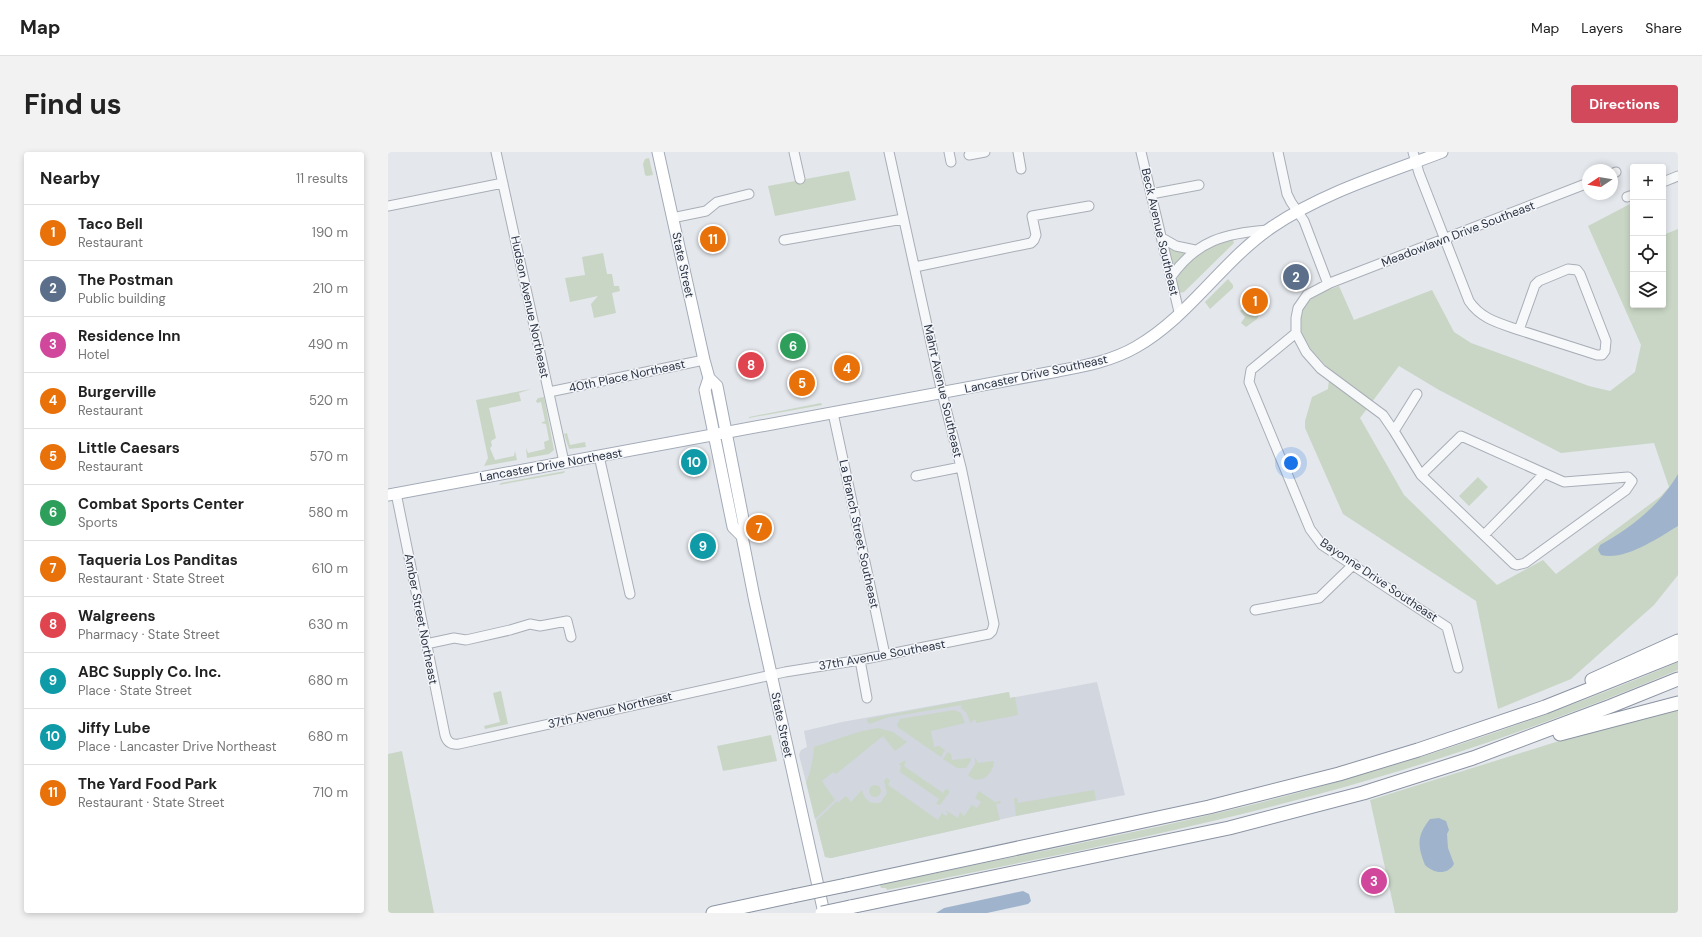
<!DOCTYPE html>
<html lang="en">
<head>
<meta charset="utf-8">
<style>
	body { margin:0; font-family:"DM Sans",sans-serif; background:#f2f2f2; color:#222 }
	.controls { position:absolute; right:12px; top:12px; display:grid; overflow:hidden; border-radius:4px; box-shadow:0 2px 6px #0003 }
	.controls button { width:36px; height:36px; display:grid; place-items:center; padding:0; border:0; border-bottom:1px solid #e0e0e0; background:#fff; color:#222; font:20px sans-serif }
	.compass { position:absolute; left:1194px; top:12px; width:36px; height:36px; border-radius:50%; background:#fff; box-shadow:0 2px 6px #0003; rotate:258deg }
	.you { position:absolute; left:903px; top:311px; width:14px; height:14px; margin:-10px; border:3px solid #fff; border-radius:50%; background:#1a73e8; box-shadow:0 0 0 6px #1a73e833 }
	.badge { display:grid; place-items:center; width:26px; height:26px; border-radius:50%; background:#d1495b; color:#fff; font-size:13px; font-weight:700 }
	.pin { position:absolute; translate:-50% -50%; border:2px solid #fff; box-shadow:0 1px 4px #0006 }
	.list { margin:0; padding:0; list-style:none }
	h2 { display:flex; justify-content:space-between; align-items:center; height:52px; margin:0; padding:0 16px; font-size:17px }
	h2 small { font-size:13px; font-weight:400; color:#767676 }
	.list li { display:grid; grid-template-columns:26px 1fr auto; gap:12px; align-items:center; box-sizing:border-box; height:56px; padding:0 16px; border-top:1px solid #e0e0e0 }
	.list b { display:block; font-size:15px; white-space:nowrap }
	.list p { margin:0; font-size:13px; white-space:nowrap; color:#767676 }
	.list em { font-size:13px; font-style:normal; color:#767676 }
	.icon { flex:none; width:22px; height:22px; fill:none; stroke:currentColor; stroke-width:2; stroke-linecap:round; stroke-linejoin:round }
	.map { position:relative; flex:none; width:1290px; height:761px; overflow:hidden; border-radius:4px }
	header { display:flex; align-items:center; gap:24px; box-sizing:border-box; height:56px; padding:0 20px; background:#fff; border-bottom:1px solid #e0e0e0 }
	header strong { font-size:19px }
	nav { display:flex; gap:22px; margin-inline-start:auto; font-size:14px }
	.intro { display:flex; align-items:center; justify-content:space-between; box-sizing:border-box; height:96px; padding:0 24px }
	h1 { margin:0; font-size:28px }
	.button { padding:10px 18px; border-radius:4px; background:#d1495b; color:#fff; font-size:14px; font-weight:700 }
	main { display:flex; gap:24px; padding:0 24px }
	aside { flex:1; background:#fff; border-radius:4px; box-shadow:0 2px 6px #0003 }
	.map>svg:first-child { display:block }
</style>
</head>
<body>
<header>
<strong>Map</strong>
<nav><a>Map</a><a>Layers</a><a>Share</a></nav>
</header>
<div class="intro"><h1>Find us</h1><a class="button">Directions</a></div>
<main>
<aside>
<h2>Nearby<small>11 results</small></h2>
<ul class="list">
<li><span class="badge" style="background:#e8710a">1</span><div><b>Taco Bell</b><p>Restaurant</p></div><em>190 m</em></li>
<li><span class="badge" style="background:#5c6f8a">2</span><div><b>The Postman</b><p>Public building</p></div><em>210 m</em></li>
<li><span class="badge" style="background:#d1479c">3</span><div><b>Residence Inn</b><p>Hotel</p></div><em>490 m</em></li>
<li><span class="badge" style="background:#e8710a">4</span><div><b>Burgerville</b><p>Restaurant</p></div><em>520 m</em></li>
<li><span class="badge" style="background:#e8710a">5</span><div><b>Little Caesars</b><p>Restaurant</p></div><em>570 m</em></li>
<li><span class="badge" style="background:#2e9e5b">6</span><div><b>Combat Sports Center</b><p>Sports</p></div><em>580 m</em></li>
<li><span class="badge" style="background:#e8710a">7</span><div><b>Taqueria Los Panditas</b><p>Restaurant · State Street</p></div><em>610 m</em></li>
<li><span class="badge" style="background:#e0444e">8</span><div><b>Walgreens</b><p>Pharmacy · State Street</p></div><em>630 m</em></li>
<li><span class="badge" style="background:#0f9aa8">9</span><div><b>ABC Supply Co. Inc.</b><p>Place · State Street</p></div><em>680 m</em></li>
<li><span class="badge" style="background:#0f9aa8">10</span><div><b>Jiffy Lube</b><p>Place · Lancaster Drive Northeast</p></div><em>680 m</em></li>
<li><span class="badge" style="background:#e8710a">11</span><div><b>The Yard Food Park</b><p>Restaurant · State Street</p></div><em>710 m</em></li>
</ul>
</aside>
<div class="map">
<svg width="1290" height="761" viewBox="0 0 1290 761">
	<rect width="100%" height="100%" fill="#e4e7ec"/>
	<path fill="#d2d6de" d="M709,530L737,643L628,664L443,706L437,705L411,603L413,598L419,595L416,579L454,570L621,540L622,546Z"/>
	<path fill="#c9d6c5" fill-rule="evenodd" d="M261,6L265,23L259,24L257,23L255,12L257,7Z
		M461,19L468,48L387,64L380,34Z
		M1242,52L1245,60V153H1275V83L1290,77V423L1266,453L1183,527L1110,557L1088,449L955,362L917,276V269L924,245L940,237L942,218C935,210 927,203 921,195C909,181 908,153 926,144C933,140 943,137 951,134L966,168L1044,138L1066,180L1083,191L1201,234L1222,239L1247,220L1253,193L1200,74ZM1011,214L1051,238L1173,301L1266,291L1281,335L1273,344L1168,422L1155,408L1109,433L1016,343L972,266Z
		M845,88L846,91L796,140L791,141L789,127C798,108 823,88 845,88Z
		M778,93L797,101L784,115Z
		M215,101L219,122H224L226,134H231L232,139L224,141L228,161L206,166L203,152L210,144L182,150L177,126L197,123L194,105Z
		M840,127L845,133V136L822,157L817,150Z
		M857,155L859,162L871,163L869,167L858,175L853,171L857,165L852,159Z
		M143,237L131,241L133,249L101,256L108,286L103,289L104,294L102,296L107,308L126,304L127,299L129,308L96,314L100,306L88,248Z
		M156,245L166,298L161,302L139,306L138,296L140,301L157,297L156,290L161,288L158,272L153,271L157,269L153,250L149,251L148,249L150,246Z
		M433,251L434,253L361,266V265Z
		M179,281L182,293L197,290L198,295L181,297L176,282Z
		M177,319L176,321L111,333L113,331Z
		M1090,325L1100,335L1081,354L1071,344Z
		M1290,510V518C1173,567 1053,609 931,642C789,681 643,708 499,738L498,736H493L492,733C616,706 741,683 863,653C1009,616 1152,569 1290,510Z
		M113,539L120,572L97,577L96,574L112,570L105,541Z
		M621,540L622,546L627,545L630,563L588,571V568L584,569L583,572L578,560L573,556L574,553L501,565L481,572L479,569V567Z
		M1290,557V761H1007L982,648L1222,573Z
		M566,558L573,561L577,571L543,579L546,595L551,594L557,598L553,605L511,576L509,573L512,567Z
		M490,576L505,580L519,590L507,599L495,584L448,622L445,620L434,629L447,648L427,667L418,630C422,624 426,603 426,595C448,588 468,579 490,576Z
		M383,583L389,609L335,619L329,594Z
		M14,599L46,761H0V602Z
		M560,600L563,602L564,608L583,606L582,610L578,616H569L555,607Z
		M587,605L590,611L606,609C606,622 591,635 580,623L587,612Z
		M518,608L516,614L555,641L558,637L561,638V641L552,653L548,652L551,647L512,620L513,614L511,612Z
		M498,626L502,628L500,633L550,668L554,661L558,664L560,662L557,658L570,666L572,660L576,664L584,653L589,656L593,650L587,646L591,639L607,650L612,649L613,651L608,652L612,668L443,706L437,705L428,669L449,649L450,651L458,644L463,650L474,638C476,648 484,654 493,650L499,641L496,629Z
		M481 639a6 6 0 1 1 12 0a6 6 0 1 1-12 0Z
		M706,638L708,648L628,664L626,646H629L630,651Z"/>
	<path fill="#9fb4cc" d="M1290,322V374C1270,386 1237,409 1213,403L1210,398L1212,393C1242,377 1273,352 1290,322Z
		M1051,666L1058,669L1061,678L1059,682L1060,696L1066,712C1059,724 1045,721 1037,713C1029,693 1029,683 1042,667Z
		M635,739L641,742L643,749L640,752L599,761H548L556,756Z"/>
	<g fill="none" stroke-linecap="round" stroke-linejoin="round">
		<g stroke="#a9aeb7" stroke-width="11">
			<path id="minor" d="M108,0L176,310
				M406,0L412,27
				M561,0L563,10
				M630,0L633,17
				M753,0L791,160
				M890,0L899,42L903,50L916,69L940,132
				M1025,0L1031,21L1081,149C1093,167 1111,171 1131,178
				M581,3L597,0
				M1224,22L1228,20
				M1275,30L1290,24
				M763,42L811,33
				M1239,45L1245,43
				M0,54L115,31
				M284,66L318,59L329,50L361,42
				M774,86L788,94L807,98
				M396,88L515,67
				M527,115L643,91L646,88L648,83L644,64L701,54
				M1180,117L1189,118L1192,122L1218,189L1217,199L1214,203H1209L1131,178L1147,133L1151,129Z
				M783,125C808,89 837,81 880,78
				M908,181L863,218L861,230L922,377L934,393L1059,475L1070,516
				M161,240L316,208
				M445,261L497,503
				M1006,279L1029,242
				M211,304L242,442
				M1033,323L1073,284L1176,330L1240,325L1244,329L1238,338L1137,411L1129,413L1126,412L1033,323L1006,279L995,263L933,217L918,200L908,181V166L910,156L919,143L942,131L1200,31
				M528,324L573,315
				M8,341L57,583C59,590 63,593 71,592L397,520L472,508L601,482L604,479L606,472L573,315L554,241L501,0
				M1096,383L1156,322
				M867,458L931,446L966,412
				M38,492L66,486L78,488L122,478L142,472L152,474L179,469L183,485
				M472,508L479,546"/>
		</g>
		<g stroke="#a3abb8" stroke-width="13">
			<path id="major" d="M270,0L316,208L321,226L329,234L356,372L354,384L366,445L436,761
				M321,226L317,238L345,375L354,384
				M0,343L670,219C696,214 724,209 748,195C801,165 834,109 884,75C936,40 997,22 1054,0"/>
		</g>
		<g stroke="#8b94a3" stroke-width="15">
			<path id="highway" d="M1204,528L1290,489
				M1172,582L1290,551
				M458,733L821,655L951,622L1030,598L1157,555L1290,502
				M462,755L841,676L975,641L1085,606L1223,554L1290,527
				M325,761L405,744"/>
		</g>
		<use href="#minor" stroke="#f7f8fa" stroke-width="9"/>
		<use href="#major" stroke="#fff" stroke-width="11"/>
		<use href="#highway" stroke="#fff" stroke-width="13"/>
		<g stroke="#8b94a3" stroke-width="15" stroke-linecap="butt">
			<path id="highway-bridge" d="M405,744L458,733
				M434,761L462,755"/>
		</g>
		<use href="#highway-bridge" stroke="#fff" stroke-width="13"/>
	</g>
	<g text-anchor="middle" stroke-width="3" stroke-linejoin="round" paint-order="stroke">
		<g font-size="12" fill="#2b3445" stroke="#f4f6f9">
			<text transform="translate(772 80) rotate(77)" y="4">Beck Avenue Southeast</text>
			<text transform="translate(1070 82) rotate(-21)" y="4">Meadowlawn Drive Southeast</text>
			<text transform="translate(295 113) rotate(78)" y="4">State Street</text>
			<text transform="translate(142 155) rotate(78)" y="4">Hudson Avenue Northeast</text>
			<text transform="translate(648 222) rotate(-12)" y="4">Lancaster Drive Southeast</text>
			<text transform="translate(239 224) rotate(-12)" y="4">40th Place Northeast</text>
			<text transform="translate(555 239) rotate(77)" y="4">Mahrt Avenue Southeast</text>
			<text transform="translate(163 313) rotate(-10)" y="4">Lancaster Drive Northeast</text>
			<text transform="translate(471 382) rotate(78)" y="4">La Branch Street Southeast</text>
			<text transform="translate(991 428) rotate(34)" y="4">Bayonne Drive Southeast</text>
			<text transform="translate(33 467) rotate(79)" y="4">Amber Street Northeast</text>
			<text transform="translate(494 503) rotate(-10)" y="4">37th Avenue Southeast</text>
			<text transform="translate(222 558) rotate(-13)" y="4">37th Avenue Northeast</text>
			<text transform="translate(394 573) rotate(78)" y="4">State Street</text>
		</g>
	</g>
</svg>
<div class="controls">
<button>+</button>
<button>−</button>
<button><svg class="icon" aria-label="locate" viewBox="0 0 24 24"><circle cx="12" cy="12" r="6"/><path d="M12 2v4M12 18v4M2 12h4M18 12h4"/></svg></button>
<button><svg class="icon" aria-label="layers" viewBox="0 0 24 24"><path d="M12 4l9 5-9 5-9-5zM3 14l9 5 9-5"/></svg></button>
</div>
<svg class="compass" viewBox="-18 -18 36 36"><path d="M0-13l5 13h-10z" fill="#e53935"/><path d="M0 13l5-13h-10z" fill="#767676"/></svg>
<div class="you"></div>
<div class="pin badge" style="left:867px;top:149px;background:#e8710a">1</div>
<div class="pin badge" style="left:908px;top:125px;background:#5c6f8a">2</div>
<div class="pin badge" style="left:986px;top:729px;background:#d1479c">3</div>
<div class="pin badge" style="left:459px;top:216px;background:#e8710a">4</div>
<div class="pin badge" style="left:414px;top:231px;background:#e8710a">5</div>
<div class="pin badge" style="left:405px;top:194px;background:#2e9e5b">6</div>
<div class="pin badge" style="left:371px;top:376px;background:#e8710a">7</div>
<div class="pin badge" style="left:363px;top:213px;background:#e0444e">8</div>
<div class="pin badge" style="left:315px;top:394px;background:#0f9aa8">9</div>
<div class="pin badge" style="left:306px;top:310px;background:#0f9aa8">10</div>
<div class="pin badge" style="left:325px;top:87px;background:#e8710a">11</div>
</div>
</main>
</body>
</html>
